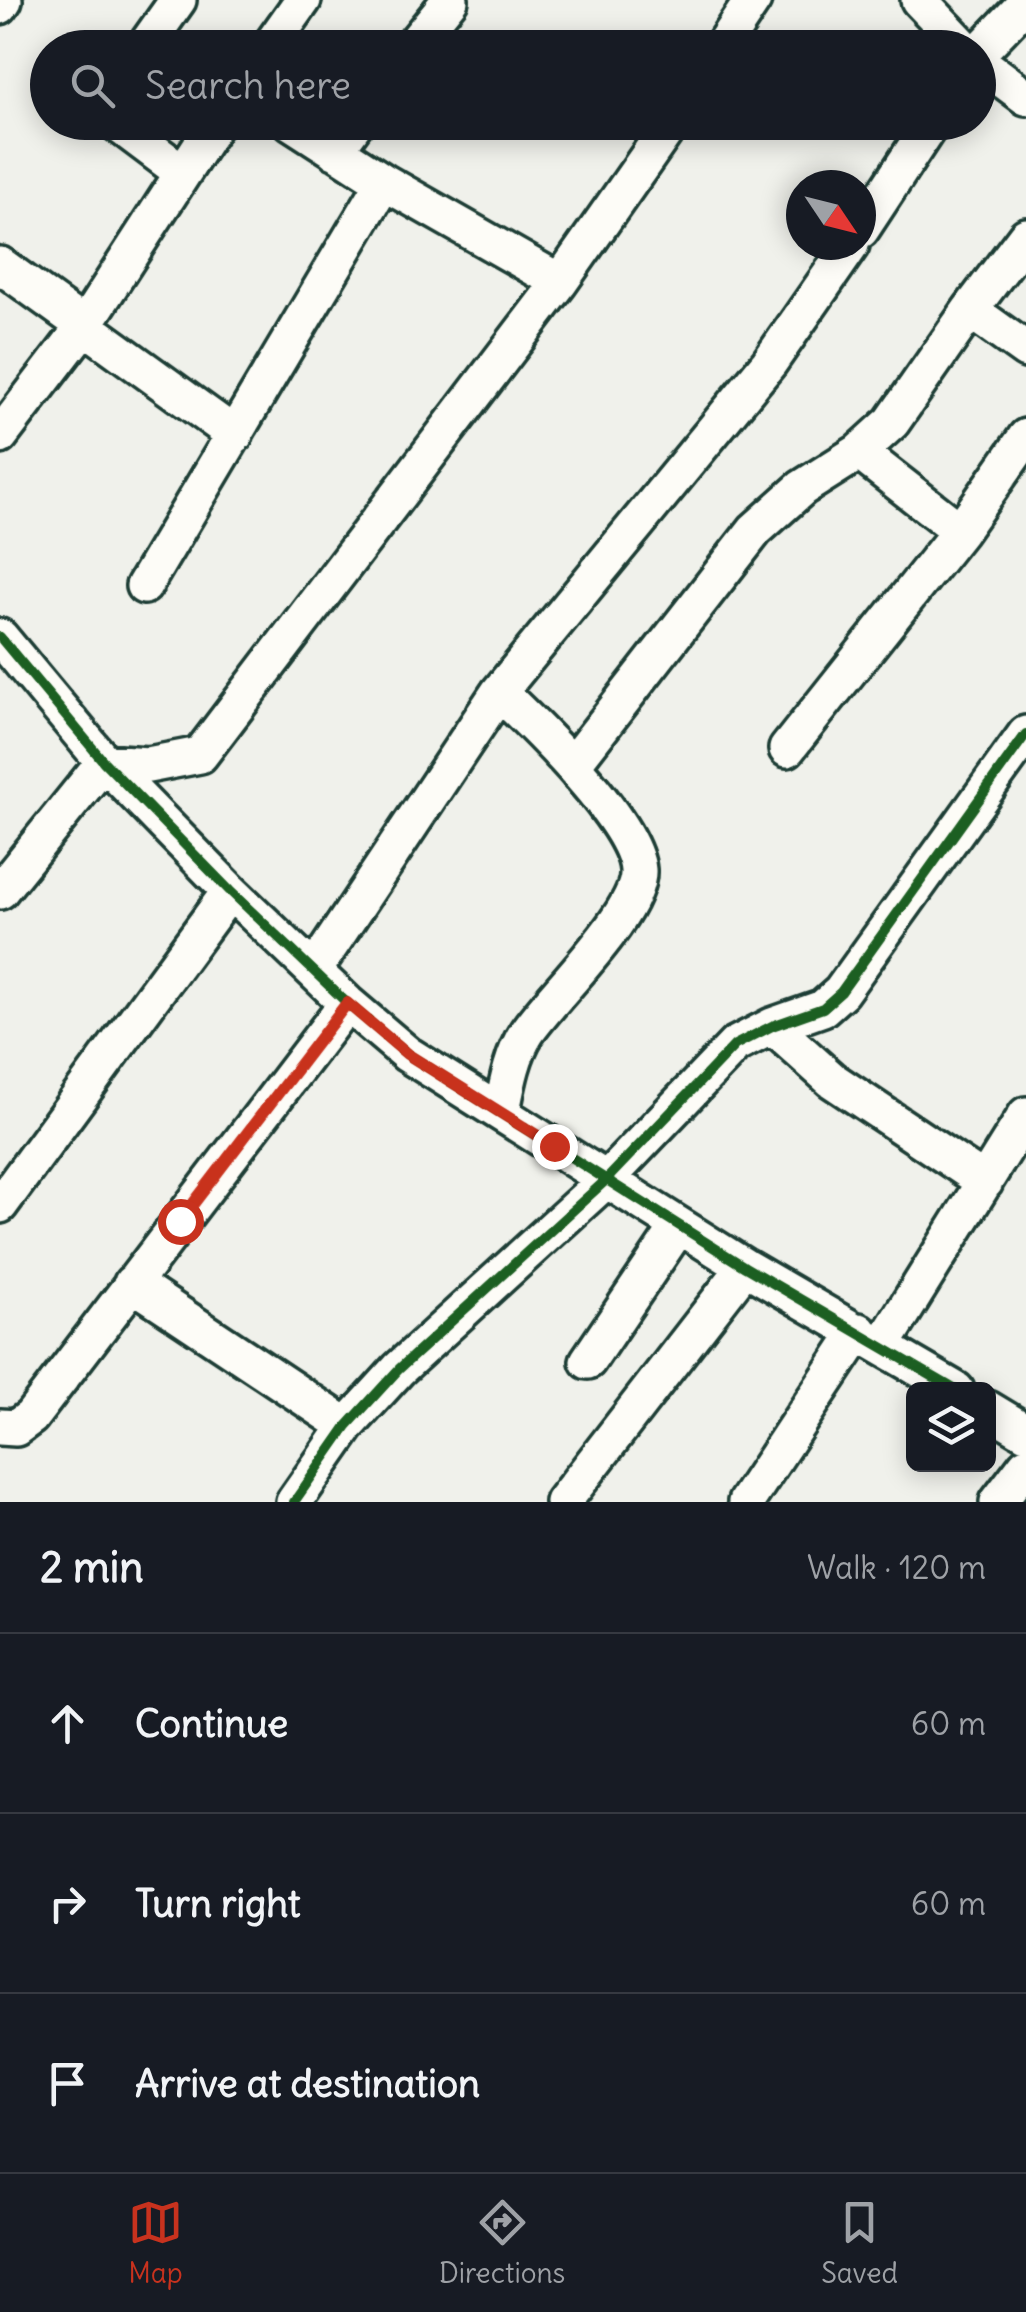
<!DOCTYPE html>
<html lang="en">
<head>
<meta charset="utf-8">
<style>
	body { margin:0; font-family:Delius,sans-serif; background:#20242c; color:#f1f3f6 }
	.controls { position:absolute; right:30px; bottom:30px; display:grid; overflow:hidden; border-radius:15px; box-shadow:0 5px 25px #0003 }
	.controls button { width:90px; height:90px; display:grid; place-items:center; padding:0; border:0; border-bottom:2px solid #363941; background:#171b24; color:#f1f3f6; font:50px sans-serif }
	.compass { position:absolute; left:786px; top:170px; width:90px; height:90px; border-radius:50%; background:#171b24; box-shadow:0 5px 25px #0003; rotate:125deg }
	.stop { position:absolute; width:30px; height:30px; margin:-22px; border:8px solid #c8321e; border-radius:50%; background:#fff }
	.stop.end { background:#c8321e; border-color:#fff; box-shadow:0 2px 10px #0008 }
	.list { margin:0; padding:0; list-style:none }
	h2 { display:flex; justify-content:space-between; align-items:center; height:130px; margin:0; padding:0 40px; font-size:42px }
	h2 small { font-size:32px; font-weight:400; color:#9ea1a6 }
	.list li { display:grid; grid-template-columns:65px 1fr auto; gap:30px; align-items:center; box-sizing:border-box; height:180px; padding:0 40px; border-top:2px solid #363941 }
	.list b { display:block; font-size:38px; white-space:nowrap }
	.list em { font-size:32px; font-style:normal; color:#9ea1a6 }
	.icon { flex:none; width:55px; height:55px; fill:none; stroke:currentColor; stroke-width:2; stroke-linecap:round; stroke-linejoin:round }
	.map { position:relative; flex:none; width:1026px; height:1502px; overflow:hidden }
	.search { position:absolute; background:#171b24; box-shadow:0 5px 25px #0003; left:30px; right:30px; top:30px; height:110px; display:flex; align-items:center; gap:25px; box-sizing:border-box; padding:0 35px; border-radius:55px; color:#9ea1a6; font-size:38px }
	.sheet { height:670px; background:#171b24 }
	nav { display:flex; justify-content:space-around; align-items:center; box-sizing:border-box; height:140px; border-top:2px solid #363941; background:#171b24; font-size:28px; color:#9ea1a6 }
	nav a { display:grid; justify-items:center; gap:5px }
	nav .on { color:#c8321e }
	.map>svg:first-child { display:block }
</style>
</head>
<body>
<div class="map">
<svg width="1026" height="1502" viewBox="0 0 1026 1502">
	<rect width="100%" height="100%" fill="#f0f1eb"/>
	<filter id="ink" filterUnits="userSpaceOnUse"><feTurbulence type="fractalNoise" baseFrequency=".01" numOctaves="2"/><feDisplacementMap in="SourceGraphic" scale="20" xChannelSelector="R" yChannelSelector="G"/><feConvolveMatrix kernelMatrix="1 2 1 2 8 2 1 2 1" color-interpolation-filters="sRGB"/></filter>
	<g filter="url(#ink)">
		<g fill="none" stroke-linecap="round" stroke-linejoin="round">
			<g stroke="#1f3d34" stroke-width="42">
				<path id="street" d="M919,0L965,48
					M0,6L4,0
					M144,48L178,0
					M269,48L303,0
					M411,48L450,0
					M721,48L753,0
					M978,53L1026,3
					M978,61L1026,97
					M115,122L183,173
					M291,122L384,182L560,282
					M335,151L356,122
					M861,230L932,122
					M0,265L235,435
					M970,310L1026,236
					M0,436L84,326L216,122
					M859,452L960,531
					M144,586L384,182
					M0,637L104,762L230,891L347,1003L407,1054L745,1267L956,1390
					M499,692C535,726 634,821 638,870C641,912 552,995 527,1032C512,1055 507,1085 502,1111
					M787,749L960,531L1026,437
					M573,764L755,530L802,488L859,452L892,422L970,310L1026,350
					M0,891L104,762L148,765L200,755L560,282L672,122
					M314,970L499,692L769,363L851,245
					M772,1026L832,1080L985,1182
					M0,1205L230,891
					M132,1283L347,1426
					M883,1345L1026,1115
					M588,1361L679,1226
					M988,1409L1026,1432
					M0,1427L16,1428L31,1417L347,1003
					M294,1502L347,1426L399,1369L605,1181L735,1045L772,1026L823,1008L841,992L1026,734
					M563,1502L745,1267
					M746,1502L859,1331
					M998,1502L1026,1465"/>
			</g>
			<use href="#street" stroke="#fdfcf7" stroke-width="35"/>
			<g stroke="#fdfcf7" stroke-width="16">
				<path id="cycleway" d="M0,637L104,762L230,891L347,1003L407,1054L745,1267L956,1390
					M294,1502L347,1426L399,1369L605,1181L735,1045L772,1026L823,1008L841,992L1026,734"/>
			</g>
			<use href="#cycleway" stroke="#1b5e20" stroke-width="10"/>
		</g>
	</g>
	<g fill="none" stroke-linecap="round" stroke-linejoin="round" filter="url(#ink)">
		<path stroke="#c8321e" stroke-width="12" d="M180,1221L347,1003L407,1054L554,1146"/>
	</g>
</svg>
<div class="controls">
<button><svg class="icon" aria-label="layers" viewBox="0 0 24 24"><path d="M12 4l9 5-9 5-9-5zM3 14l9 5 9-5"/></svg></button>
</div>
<svg class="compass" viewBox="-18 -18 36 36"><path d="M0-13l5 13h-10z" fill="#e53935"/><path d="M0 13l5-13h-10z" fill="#9ea1a6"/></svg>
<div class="stop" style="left:180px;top:1221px"></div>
<div class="stop end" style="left:554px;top:1146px"></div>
<div class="search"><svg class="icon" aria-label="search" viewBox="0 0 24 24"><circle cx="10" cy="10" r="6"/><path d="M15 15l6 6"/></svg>Search here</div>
</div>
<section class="sheet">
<h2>2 min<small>Walk · 120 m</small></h2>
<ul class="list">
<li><svg class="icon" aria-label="ahead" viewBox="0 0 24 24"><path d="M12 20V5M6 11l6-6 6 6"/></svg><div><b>Continue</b></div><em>60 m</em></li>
<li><svg class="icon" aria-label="right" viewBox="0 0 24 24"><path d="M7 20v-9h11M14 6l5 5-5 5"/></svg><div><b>Turn right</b></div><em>60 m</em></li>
<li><svg class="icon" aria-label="arrive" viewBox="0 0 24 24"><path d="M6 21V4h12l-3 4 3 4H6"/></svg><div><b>Arrive at destination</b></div></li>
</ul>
</section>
<nav>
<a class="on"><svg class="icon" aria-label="map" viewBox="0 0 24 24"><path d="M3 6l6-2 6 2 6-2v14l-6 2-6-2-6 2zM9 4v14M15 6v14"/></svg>Map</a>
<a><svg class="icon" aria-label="directions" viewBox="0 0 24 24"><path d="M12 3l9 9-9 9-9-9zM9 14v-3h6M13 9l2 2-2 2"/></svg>Directions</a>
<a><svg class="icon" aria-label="saved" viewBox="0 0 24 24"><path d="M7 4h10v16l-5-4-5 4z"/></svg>Saved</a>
</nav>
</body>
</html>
